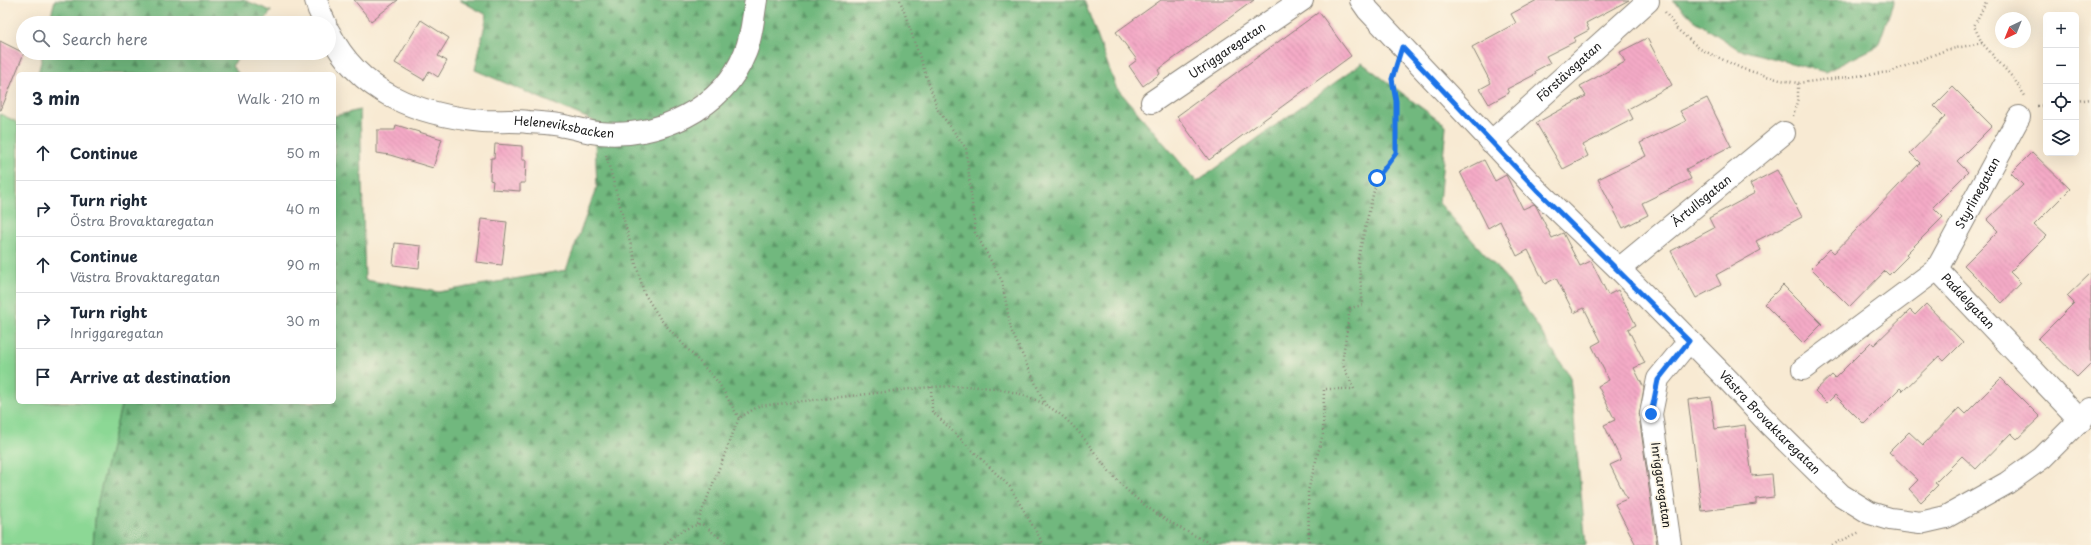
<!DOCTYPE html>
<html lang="en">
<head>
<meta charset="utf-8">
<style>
	body { margin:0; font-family:"Playpen Sans",sans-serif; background:#f6f6f7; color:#1f2937 }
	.controls { position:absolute; right:12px; top:12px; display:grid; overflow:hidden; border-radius:6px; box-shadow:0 4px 16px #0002 }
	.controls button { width:36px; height:36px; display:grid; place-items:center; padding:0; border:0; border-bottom:1px solid #e0e1e3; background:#fff; color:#1f2937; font:20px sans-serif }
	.compass { position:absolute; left:1995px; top:12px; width:36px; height:36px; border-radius:50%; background:#fff; box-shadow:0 4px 16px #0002; rotate:223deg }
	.stop { position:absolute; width:12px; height:12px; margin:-9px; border:3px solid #1a73e8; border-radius:50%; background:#fff }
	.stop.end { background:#1a73e8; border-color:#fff; box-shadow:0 1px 4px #0008 }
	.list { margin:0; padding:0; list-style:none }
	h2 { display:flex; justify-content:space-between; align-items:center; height:52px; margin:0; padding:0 16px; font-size:17px }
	h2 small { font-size:13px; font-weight:400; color:#747a83 }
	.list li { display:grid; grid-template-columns:26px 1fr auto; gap:12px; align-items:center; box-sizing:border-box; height:56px; padding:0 16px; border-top:1px solid #e0e1e3 }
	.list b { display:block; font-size:15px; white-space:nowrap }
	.list p { margin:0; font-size:13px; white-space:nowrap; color:#747a83 }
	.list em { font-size:13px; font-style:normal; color:#747a83 }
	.icon { flex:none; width:22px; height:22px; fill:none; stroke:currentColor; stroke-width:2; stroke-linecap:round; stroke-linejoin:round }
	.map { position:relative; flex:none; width:2091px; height:545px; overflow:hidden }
	.search { position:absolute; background:#fff; box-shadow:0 4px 16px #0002; left:16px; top:16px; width:320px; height:44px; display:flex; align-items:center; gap:10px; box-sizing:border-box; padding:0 14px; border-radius:22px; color:#747a83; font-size:15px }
	.panel { position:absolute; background:#fff; box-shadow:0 4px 16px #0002; left:16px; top:72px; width:320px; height:332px; border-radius:6px }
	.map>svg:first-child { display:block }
</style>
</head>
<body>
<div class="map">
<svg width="2091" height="545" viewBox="0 0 2091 545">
	<defs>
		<pattern id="forest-firs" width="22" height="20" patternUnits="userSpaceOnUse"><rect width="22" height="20" fill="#71b87e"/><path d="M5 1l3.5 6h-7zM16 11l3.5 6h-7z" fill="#5c9566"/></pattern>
		<pattern id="building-back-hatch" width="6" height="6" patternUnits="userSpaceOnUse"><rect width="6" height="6" fill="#f4aac6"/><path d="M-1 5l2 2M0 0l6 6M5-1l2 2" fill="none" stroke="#d192aa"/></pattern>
	</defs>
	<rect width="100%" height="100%" fill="#fcf5e5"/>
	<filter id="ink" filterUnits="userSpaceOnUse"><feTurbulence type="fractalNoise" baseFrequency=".025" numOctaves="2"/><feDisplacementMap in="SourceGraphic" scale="8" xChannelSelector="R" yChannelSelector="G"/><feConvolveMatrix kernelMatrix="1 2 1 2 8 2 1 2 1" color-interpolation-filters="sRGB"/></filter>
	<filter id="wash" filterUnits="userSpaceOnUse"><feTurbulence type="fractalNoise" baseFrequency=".012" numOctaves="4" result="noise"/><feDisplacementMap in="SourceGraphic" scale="16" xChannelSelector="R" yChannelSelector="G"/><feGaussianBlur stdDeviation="0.9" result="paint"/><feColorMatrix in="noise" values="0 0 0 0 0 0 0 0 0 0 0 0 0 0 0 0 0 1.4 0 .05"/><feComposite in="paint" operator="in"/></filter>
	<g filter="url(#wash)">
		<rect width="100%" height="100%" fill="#f8ead3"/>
		<path fill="#8cd895" stroke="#547a58" d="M0,114L15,121L18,125V402H122L96,509L93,545H0Z"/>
		<path fill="url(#forest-firs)" stroke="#466a4d" d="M55,0H244L271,11L263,23H49Z
			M459,0H1084L1116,87L1197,182L1362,63L1446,126L1439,203L1507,279L1570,377L1586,545H93L96,509L122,402H334V116L360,110L365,280L439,292L566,270L597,186L594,121L475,70L487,15Z
			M1673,0H1894L1878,46L1825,72L1738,49L1694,20Z
			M43,53H242L232,66L239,74H38Z"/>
		<g id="blocks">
			<path fill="url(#building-back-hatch)" d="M354,0H398L371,21Z
				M1161,0H1254L1158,70L1160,74L1143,86L1129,66L1137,60L1116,32Z
				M1537,0H1629L1586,23L1589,30L1574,38L1576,41L1546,56L1550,63L1535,71L1536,74L1507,89L1509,93L1489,104L1480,89L1491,83L1472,47L1516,23L1511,14Z
				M1319,12L1351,56L1209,160L1177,116Z
				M421,20L449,38L438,56L447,61L438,77L429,71L424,80L395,63Z
				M1647,38L1672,85L1628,109L1633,119L1583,145L1588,156L1563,169L1536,123L1586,96L1580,86L1625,62L1620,52Z
				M0,41L24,53L1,110H0Z
				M1953,87L1992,126L1957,161L1968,172L1933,207L1943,217L1906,254L1908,256L1889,275L1885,271L1850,307L1811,268L1830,249L1834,253L1920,163L1910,153L1945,117L1934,106Z
				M1707,98L1731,146L1686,169L1691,179L1642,203L1648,215L1623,228L1598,179L1646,156L1640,143L1686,121L1680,111Z
				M396,125L442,139L433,168L390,155L377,153V130H395Z
				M495,144L522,146V160H526L525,183H520V191L492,189L493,181L490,180L491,158H494Z
				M2032,152L2070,189L2034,225L2046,236L2010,272L2021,283L2002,303L1964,265L1998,231L1987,220L2023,185L2011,173Z
				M1484,160L1495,181L1506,175L1523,209L1534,204L1536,206L1552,238L1563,233L1580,266L1591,261L1608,295L1618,290L1636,325L1628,329L1645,363L1634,368L1644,388L1639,416L1657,545H1636L1615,504L1627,499L1610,465L1621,460L1604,425L1615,420L1598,386L1609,380L1592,346L1601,341L1584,308L1574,313L1556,278L1545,284L1528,250L1517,256L1500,221L1488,228L1460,172Z
				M1777,170L1802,217L1756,241L1761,250L1716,275L1721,285L1696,298L1671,251L1714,228L1709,218L1755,193L1750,184Z
				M481,219L507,222L502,265L476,262Z
				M395,243L421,246L419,268L393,265Z
				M2091,273V363L2077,377L2038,339L2074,303L2067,296Z
				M1783,285L1822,324L1803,343L1764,304Z
				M1926,304L1963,342L1944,361L1939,356L1903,391L1900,388L1864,424L1835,395L1827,403L1815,391L1832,375L1835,378L1871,342L1874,345L1910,310L1915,315Z
				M2001,378L2040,417L2017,439L2011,433L1976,469L1962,456L1935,483L1938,485L1921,502L1909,489L1918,480L1889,452L1909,432L1923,445L1959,408L1965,414Z
				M1711,397L1715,429L1745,425L1752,476L1772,474L1774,497L1756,499V504L1702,511L1688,400Z"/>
		</g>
	</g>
	<g filter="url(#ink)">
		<use href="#blocks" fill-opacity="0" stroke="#8a8378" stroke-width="1"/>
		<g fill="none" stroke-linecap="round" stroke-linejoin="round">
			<g stroke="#8a8378" stroke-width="24">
				<g id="minor">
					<path d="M316,0L319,10L325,23"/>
					<path id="s1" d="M1361,0L1368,10L1537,190L1619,269L1729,381L1771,426L1841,495L1870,513L1890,519L1920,523L1946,517L2007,483L2042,458L2091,409"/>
					<path id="s2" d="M329,32C359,93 418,115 483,121C498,122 513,120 528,122C540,123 552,123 564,126C576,128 588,132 599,133C657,139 723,109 745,53C752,37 753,17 756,0"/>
					<path id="s3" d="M1152,102L1302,0"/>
					<path id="s4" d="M1491,142L1648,1"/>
					<path id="s5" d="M1619,269L1784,133"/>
					<path id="s6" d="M1937,269L2019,117"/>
					<path id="s7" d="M1803,369L1937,269L2081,421"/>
					<path d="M1670,545L1651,414L1658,379L1689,341"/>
				</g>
			</g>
			<path stroke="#8a8378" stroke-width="2.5" stroke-dasharray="1 3" stroke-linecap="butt" d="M900,0L938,110L966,148L975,232L1002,281L1011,330L1044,402
				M1665,12L1677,29L1700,49L1743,69L1780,80L1798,83L1890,72L1946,50L1982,43L2014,79L2025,96
				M1982,43L1974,26L1987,0
				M2076,101L2091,99
				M2037,106H2046
				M1793,116L1798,98V83
				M606,155L644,293L661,320L718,382L739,418
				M931,387L932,411L1010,487L1044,545
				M697,524L739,418L759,406C795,402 832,398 868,394C934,386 1020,372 1072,425C1089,442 1101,464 1118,481C1145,510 1177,527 1213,545
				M665,545C672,535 690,525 702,524L729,545
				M1309,545L1308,491L1323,434L1324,389H1354L1342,363L1350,308L1363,305L1358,258L1377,178L1396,153V101L1392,79L1395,70
				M1832,545L1860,532"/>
			<use href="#minor" stroke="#fff" stroke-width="22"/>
		</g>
	</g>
	<g fill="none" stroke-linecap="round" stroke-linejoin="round" filter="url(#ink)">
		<path stroke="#1a73e8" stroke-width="5" d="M1377,178L1396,153V101L1392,79L1402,47L1537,190L1689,341L1658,380L1651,414"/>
	</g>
	<g text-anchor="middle" stroke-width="3.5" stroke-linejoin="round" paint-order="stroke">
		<g font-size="12" fill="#1c1c1c" stroke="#fcf5e5">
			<text dy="4" stroke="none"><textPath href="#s3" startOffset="91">Utriggaregatan</textPath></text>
			<text dy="4" stroke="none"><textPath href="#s4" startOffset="105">Förstävsgatan</textPath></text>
			<text dy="4" stroke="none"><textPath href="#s2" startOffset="268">Heleneviksbacken</textPath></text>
			<text dy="4" stroke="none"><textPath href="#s6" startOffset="86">Styrlinegatan</textPath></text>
			<text dy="4" stroke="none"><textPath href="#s5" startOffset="107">Ärtullsgatan</textPath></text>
			<text dy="4" stroke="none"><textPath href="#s7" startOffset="212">Paddelgatan</textPath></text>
			<text dy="4" stroke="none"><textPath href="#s1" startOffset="588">Västra Brovaktaregatan</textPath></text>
			<text transform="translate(1661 485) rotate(82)" y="4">Inriggaregatan</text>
		</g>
	</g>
</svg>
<div class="controls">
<button>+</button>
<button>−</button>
<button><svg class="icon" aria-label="locate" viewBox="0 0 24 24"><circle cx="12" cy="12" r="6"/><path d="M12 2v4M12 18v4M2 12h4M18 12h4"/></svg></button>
<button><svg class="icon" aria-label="layers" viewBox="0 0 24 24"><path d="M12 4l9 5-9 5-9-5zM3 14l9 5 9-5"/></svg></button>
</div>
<svg class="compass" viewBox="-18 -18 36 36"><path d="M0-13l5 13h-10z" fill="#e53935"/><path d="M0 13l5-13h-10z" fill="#747a83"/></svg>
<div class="stop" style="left:1377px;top:178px"></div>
<div class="stop end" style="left:1651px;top:414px"></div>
<div class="search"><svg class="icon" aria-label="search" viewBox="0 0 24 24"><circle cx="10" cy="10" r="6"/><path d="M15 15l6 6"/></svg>Search here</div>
<section class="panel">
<h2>3 min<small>Walk · 210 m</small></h2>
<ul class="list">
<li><svg class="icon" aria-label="ahead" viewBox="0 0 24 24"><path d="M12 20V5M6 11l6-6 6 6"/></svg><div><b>Continue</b></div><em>50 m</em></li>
<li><svg class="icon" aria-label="right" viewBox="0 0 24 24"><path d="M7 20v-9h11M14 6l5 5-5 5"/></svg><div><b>Turn right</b><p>Östra Brovaktaregatan</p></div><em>40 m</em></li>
<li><svg class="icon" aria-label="ahead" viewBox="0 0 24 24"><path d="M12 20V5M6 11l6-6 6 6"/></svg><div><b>Continue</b><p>Västra Brovaktaregatan</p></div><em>90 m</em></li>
<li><svg class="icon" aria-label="right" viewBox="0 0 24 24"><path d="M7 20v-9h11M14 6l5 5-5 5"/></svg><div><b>Turn right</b><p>Inriggaregatan</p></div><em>30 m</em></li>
<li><svg class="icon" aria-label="arrive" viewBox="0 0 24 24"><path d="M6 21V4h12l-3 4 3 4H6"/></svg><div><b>Arrive at destination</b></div></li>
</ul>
</section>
</div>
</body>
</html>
